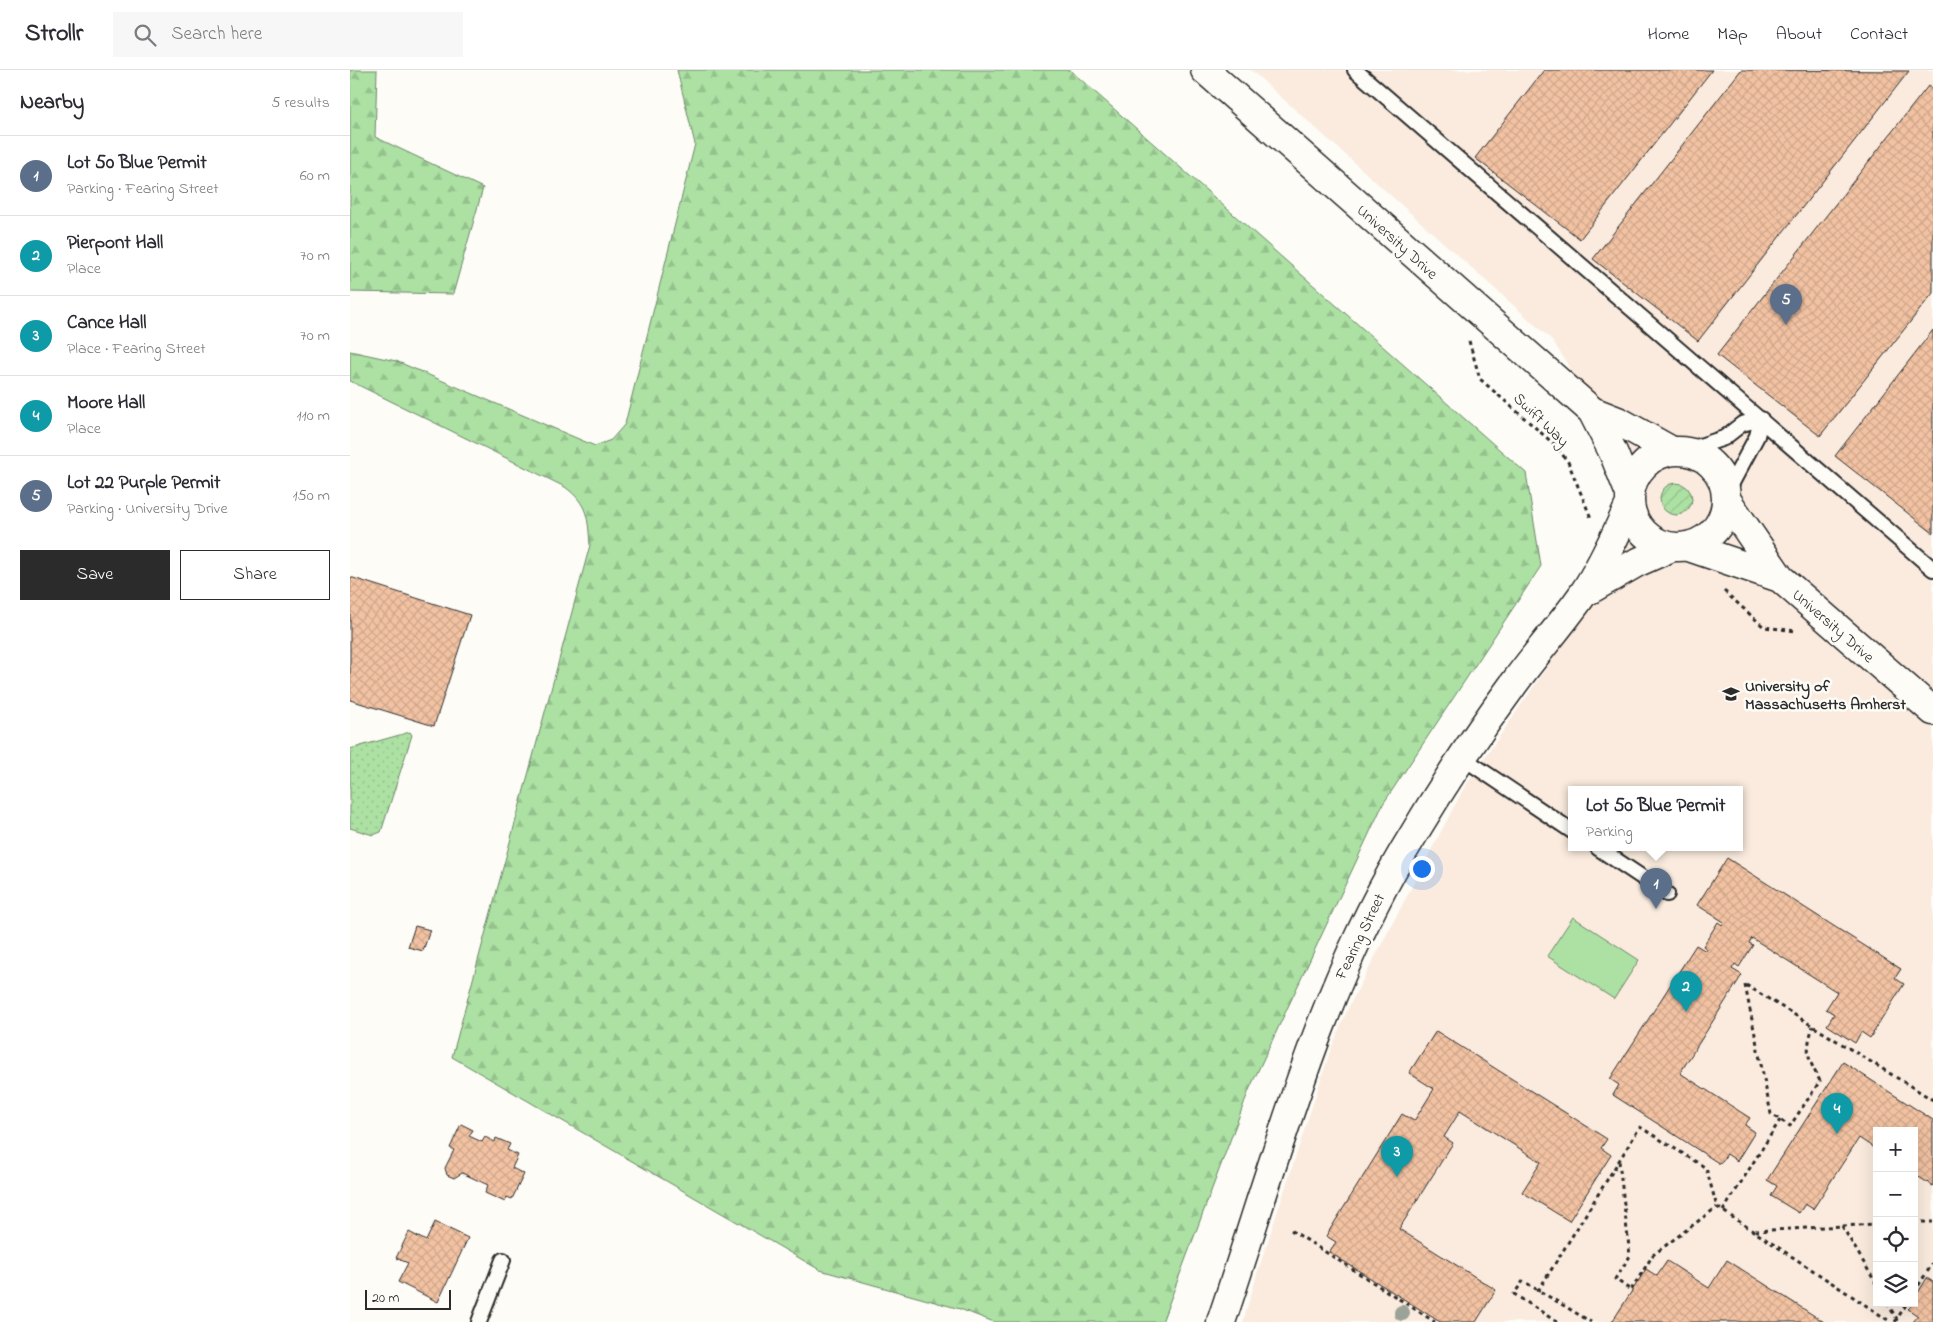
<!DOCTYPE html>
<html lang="en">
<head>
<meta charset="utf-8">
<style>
	body { margin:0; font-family:"Indie Flower",sans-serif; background:#f7f7f7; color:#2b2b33 }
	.controls { position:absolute; right:15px; bottom:15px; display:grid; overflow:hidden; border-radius:0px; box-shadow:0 5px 20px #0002 }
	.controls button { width:45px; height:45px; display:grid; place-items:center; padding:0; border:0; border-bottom:1px solid #e1e1e2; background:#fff; color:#2b2b33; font:25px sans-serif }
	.scale { position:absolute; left:15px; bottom:12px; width:86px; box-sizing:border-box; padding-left:5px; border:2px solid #2b2b2b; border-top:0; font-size:14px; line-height:18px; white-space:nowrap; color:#2b2b2b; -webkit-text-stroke:4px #fdfcf7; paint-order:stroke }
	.you { position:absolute; left:1071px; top:798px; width:18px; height:18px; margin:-12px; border:4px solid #fff; border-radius:50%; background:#1a73e8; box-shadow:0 0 0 8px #1a73e833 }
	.badge { display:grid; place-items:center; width:32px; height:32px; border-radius:50%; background:#2b2b2b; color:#fff; font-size:16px; font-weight:700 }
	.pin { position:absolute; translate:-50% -41px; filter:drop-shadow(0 1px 2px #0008) }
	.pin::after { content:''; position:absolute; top:26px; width:18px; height:15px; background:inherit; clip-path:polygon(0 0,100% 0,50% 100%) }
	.popup { position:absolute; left:1218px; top:716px; width:175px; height:65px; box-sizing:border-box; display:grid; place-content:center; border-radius:0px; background:#fff; filter:drop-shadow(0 1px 4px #0005); font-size:16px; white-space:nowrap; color:#7c7c81 }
	.popup b { font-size:19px; color:#2b2b33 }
	.popup::after { content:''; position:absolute; left:50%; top:100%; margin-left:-10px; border:10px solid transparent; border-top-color:#fff }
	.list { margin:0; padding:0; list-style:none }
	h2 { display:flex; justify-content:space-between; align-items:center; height:65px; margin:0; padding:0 20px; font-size:21px }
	h2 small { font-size:16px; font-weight:400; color:#7c7c81 }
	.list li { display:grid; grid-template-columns:32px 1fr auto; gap:15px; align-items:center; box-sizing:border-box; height:80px; padding:0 20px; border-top:1px solid #e1e1e2 }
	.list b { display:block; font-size:19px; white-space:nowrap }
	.list p { margin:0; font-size:16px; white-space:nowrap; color:#7c7c81 }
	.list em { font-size:16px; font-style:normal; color:#7c7c81 }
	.actions { display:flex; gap:10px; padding:15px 20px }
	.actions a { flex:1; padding:11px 0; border:1px solid #2b2b2b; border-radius:0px; text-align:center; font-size:18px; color:#2b2b2b }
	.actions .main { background:#2b2b2b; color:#fff }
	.icon { flex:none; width:28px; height:28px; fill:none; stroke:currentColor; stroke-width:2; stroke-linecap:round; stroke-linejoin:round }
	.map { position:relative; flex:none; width:1583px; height:1252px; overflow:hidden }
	header { display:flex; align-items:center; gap:30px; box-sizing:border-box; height:70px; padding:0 25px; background:#fff; border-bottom:1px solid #e1e1e2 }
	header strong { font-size:24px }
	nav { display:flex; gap:28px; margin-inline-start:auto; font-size:18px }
	.search { width:350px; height:45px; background:#f7f7f7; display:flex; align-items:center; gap:12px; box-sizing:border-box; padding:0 18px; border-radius:0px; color:#7c7c81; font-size:19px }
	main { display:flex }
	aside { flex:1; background:#fff }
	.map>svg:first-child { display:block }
</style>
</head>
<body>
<header>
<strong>Strollr</strong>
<div class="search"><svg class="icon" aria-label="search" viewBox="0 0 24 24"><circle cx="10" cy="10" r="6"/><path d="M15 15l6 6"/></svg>Search here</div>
<nav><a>Home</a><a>Map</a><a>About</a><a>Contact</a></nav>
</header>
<main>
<aside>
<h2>Nearby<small>5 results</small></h2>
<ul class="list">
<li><span class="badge" style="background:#5c6f8a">1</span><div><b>Lot 50 Blue Permit</b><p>Parking · Fearing Street</p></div><em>60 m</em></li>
<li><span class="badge" style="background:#0f9aa8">2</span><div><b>Pierpont Hall</b><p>Place</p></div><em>70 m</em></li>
<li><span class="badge" style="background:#0f9aa8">3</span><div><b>Cance Hall</b><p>Place · Fearing Street</p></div><em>70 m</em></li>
<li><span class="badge" style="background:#0f9aa8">4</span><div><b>Moore Hall</b><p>Place</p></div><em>110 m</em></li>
<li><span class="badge" style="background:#5c6f8a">5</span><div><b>Lot 22 Purple Permit</b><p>Parking · University Drive</p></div><em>150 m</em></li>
</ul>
<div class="actions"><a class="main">Save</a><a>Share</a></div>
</aside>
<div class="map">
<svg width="1583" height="1252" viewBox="0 0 1583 1252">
	<defs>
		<pattern id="grass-dots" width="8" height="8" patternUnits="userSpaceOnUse" patternTransform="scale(1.25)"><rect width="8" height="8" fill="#ace1a3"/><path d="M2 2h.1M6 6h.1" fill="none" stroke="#94c18c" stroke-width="1.8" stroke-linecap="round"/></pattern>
		<pattern id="forest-firs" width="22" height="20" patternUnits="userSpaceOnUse" patternTransform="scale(1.25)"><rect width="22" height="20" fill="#ace1a3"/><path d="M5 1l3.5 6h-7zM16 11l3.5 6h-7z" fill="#94c18c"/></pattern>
		<pattern id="garden-furrows" width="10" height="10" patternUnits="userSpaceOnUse" patternTransform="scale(1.25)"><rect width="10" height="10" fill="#ace1a3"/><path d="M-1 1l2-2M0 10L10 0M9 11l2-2" fill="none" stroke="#94c18c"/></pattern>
		<pattern id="building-cross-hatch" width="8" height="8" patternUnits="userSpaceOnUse" patternTransform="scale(1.25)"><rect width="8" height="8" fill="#f2c2a2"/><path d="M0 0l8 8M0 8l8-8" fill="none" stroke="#d0a78c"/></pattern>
	</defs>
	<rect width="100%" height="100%" fill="#fdfcf7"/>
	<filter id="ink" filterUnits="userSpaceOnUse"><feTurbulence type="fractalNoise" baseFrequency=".02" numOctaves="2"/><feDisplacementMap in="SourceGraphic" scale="10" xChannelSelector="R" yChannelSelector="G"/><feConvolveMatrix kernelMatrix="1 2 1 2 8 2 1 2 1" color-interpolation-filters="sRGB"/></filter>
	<g filter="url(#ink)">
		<path fill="#faebde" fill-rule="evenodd" d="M901,0H1583V1252H893L908,1201L981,979L999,936L1114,718L1246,526L1277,464L1260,359L1202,270ZM1222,720H1390V778H1222ZM1527,1061H1564V1233H1527Z"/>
		<path fill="url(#grass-dots)" stroke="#6c8667" d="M60,662L62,665L31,762L23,765L0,758V679Z"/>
		<path fill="url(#forest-firs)" stroke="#6c8667" d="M0,0H27L25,67L133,118L103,224L0,222Z
			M327,0H720L1176,403L1191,496L1033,734L899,1020L812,1252H644L610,1239L470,1200L102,987L240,475C238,448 238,434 215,417L0,311V281L46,291L245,376L261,370L275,354L345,74Z"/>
		<path fill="url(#garden-furrows)" stroke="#6c8667" d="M1310 429a16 16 0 1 1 32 0a16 16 0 1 1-32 0Z"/>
		<path fill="#ace1a3" stroke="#6c8667" d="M1223,847L1289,890L1264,929L1197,886Z"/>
		<path fill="url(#building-cross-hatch)" stroke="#2b2b2b" d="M1194,0H1362L1230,169L1125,88Z
			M1391,0L1559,1L1348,271L1243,189Z
			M1578,16L1583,20V223L1470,366L1367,285Z
			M1583,260V463L1485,386Z
			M0,507L120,545L84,656L0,630Z
			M1377,788L1551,899L1545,908L1554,914L1520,968L1511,962L1505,973L1477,955L1484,944L1476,939L1487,922L1402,868L1399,873L1403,875L1389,897L1385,894L1382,899L1392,905L1330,1003L1400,1048L1395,1055L1405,1062L1387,1091L1377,1084L1370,1094L1263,1025L1269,1015L1260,1009L1346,875L1356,881L1357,879L1353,876L1368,852L1372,855L1374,852L1347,835Z
			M65,856L80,860L73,881L58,877Z
			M1086,961L1257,1069L1251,1078L1261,1085L1219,1151L1172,1122L1191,1092L1110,1041L1094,1067L1103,1073L1049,1159L1146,1220L1126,1252H1090L979,1182L986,1172L976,1166L1052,1044L1064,1051L1084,1019L1059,1003Z
			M1493,992L1583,1050V1116L1564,1104V1061H1527V1080L1509,1068L1463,1139L1455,1134L1449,1143L1421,1126L1427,1116L1417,1110Z
			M111,1054L123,1060L119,1066L132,1072L135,1067L145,1072L146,1068L160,1074L157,1080L168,1085L162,1098L174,1104L162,1129L157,1127L155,1132L135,1123L138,1115L112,1103L104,1108L97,1105L95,1098L104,1080L100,1078Z
			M85,1152L118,1168L88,1232L48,1212L58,1193L46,1188L59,1162L76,1171Z
			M1377,1190L1474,1252H1262L1296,1199L1307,1206L1317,1191L1359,1218Z
			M1577,1208L1583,1212V1252H1563L1568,1246L1558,1239L1564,1233V1229Z"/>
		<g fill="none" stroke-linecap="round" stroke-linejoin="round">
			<g stroke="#2b2b2b" stroke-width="18">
				<path id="lane" d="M1005,0L1583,499
					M1335,381L1374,368L1392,354L1411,349L1407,366L1375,426
					M1113,688L1222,761
					M1248,778L1317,824
					M129,1252L153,1190"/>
			</g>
			<g stroke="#2b2b2b" stroke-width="31">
				<path id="secondary" d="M855,0L1242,341L1270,352L1322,381
					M1242,341L1263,382L1280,424
					M1280 429a48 48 0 1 1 96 0a48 48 0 1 1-96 0Z
					M1376,429L1430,508L1583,641
					M1336,476L1430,508
					M1234,523L1286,493L1322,477
					M871,1252C925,1093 967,928 1053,782C1087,724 1125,666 1165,612C1187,582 1212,554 1233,524C1251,498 1267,462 1280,434"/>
			</g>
			<path stroke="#2b2b2b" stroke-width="3" stroke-dasharray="4 4" stroke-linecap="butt" d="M1119,271L1130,309L1205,375L1218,392L1241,448
				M1374,521L1414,557L1446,561
				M1395,915L1421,1044L1440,1056L1470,1011C1457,987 1455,982 1463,956
				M1396,915L1583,1030
				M1269,1091L1280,1186L1265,1209L1282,1221
				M1373,1141L1430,1050
				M1564,1152H1583
				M1492,1156L1527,1215
				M941,1160L1085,1252
				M1405,1161L1527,1154
				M1281,1220L1303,1185L1367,1137
				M1188,1221L1290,1057L1356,1098L1367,1137L1541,1252
				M1564,1222L1583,1193
				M1537,1233L1547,1249
				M1207,1252L1164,1224L1173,1211L1241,1252
				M1545,1252L1557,1233"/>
			<use href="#lane" stroke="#fdfcf7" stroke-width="14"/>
			<use href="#secondary" stroke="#fdfcf7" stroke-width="28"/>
		</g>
		<circle fill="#9ba297" cx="1052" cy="1243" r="8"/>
	</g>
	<defs>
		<g id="university-bare" transform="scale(1.35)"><path d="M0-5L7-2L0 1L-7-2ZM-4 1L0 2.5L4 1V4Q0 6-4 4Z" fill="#2b2b2b" stroke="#fdfcf7" stroke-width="2.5" paint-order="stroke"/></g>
	</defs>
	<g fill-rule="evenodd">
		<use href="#university-bare" x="1381" y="624"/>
	</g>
	<g text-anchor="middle" stroke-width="5" stroke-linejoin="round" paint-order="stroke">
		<g font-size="16" fill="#2b2b2b" stroke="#fdfcf7">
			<text transform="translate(1048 171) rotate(42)" y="6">University Drive</text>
			<text transform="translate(1192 349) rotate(44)" y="6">Swift Way</text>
			<text transform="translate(1484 555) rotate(41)" y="6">University Drive</text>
			<text transform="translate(1009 866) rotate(-64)" y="6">Fearing Street</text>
		</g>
		<g font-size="16" font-weight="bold" fill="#2b2b2b" stroke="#fdfcf7" text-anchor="start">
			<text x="1395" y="621">University of<tspan x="1395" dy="18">Massachusetts Amherst</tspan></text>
		</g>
	</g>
</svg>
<div class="controls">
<button>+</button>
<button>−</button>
<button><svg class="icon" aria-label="locate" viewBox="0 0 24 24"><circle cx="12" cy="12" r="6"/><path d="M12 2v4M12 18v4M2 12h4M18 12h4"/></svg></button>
<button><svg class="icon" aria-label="layers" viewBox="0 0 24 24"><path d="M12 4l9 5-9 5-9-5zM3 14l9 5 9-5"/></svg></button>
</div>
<div class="scale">20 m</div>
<div class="you"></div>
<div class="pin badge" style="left:1306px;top:839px;background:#5c6f8a">1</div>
<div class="popup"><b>Lot 50 Blue Permit</b>Parking</div>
<div class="pin badge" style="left:1336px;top:942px;background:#0f9aa8">2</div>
<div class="pin badge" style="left:1047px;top:1107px;background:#0f9aa8">3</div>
<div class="pin badge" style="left:1487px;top:1064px;background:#0f9aa8">4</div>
<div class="pin badge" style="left:1436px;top:255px;background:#5c6f8a">5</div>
</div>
</main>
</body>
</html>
